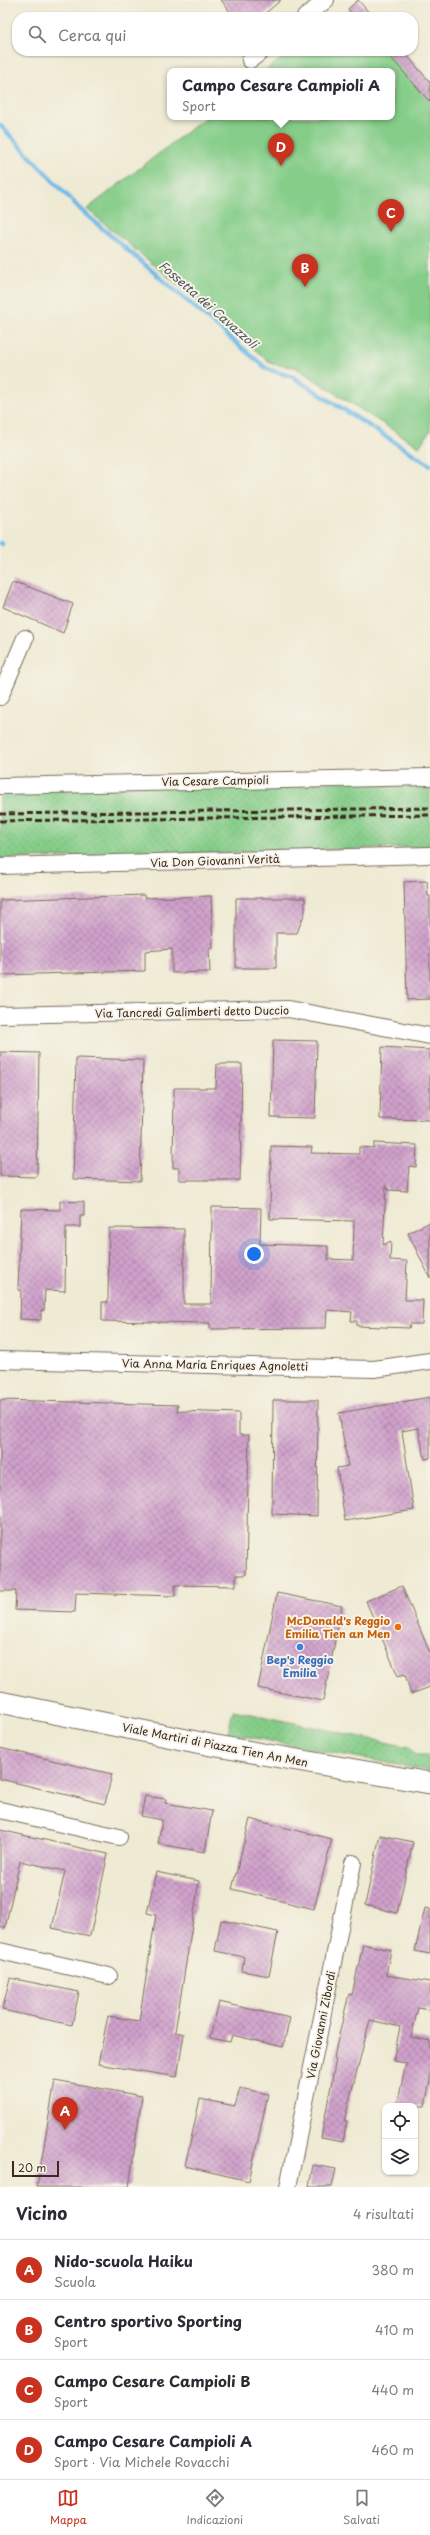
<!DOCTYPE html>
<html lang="it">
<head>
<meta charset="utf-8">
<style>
	body { margin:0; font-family:"Playpen Sans",sans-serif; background:#f2f2f3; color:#2b2b33 }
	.controls { position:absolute; right:12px; bottom:12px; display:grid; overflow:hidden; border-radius:8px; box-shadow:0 1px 3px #0004 }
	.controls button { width:36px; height:36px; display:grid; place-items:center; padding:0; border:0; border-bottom:1px solid #e1e1e2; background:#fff; color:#2b2b33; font:20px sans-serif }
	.scale { position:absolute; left:12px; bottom:10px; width:47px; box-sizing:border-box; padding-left:4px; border:2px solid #3b2a1e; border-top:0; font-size:11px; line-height:14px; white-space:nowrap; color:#3b2a1e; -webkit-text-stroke:3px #f7f3e8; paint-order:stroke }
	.you { position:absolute; left:254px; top:1254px; width:14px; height:14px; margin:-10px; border:3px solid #fff; border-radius:50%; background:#1a73e8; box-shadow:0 0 0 6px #1a73e833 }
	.badge { display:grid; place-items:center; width:26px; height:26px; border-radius:50%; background:#c8321e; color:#fff; font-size:13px; font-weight:700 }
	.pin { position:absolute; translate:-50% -33px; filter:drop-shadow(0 1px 2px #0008) }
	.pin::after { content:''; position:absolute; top:21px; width:14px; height:12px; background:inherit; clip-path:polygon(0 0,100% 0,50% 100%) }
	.popup { position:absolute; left:167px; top:68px; width:228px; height:52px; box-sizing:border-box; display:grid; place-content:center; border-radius:8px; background:#fff; filter:drop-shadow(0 1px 3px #0005); font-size:13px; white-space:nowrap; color:#7c7c81 }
	.popup b { font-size:15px; color:#2b2b33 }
	.popup::after { content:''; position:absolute; left:50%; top:100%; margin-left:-8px; border:8px solid transparent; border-top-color:#fff }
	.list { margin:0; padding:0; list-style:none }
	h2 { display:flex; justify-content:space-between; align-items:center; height:52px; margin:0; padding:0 16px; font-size:17px }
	h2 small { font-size:13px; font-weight:400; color:#7c7c81 }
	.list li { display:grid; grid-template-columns:26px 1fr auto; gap:12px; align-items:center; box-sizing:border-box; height:60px; padding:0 16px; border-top:1px solid #e1e1e2 }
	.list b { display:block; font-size:15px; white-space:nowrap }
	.list p { margin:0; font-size:13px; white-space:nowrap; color:#7c7c81 }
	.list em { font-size:13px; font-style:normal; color:#7c7c81 }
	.icon { flex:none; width:22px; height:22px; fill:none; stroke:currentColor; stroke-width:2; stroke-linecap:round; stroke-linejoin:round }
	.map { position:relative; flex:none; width:430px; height:2187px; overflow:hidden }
	.search { position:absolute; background:#fff; box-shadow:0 1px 3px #0004; left:12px; right:12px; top:12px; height:44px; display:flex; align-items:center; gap:10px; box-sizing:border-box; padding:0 14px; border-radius:16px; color:#7c7c81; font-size:15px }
	.sheet { height:292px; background:#fff }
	nav { display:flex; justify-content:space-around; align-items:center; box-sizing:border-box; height:56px; border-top:1px solid #e1e1e2; background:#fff; font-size:11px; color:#7c7c81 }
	nav a { display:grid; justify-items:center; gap:2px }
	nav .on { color:#c8321e }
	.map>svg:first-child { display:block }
</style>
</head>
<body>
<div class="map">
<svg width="430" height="2187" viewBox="0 0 430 2187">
	<defs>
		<pattern id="green-dots" width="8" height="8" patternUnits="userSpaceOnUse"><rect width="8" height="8" fill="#85cd89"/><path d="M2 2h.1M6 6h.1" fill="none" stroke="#74b076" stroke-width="1.8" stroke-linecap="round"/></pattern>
		<pattern id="building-cross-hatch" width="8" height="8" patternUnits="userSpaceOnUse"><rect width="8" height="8" fill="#d0a1cc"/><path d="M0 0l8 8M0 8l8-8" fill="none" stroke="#aa83a5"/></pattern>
	</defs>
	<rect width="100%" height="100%" fill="#f7f3e8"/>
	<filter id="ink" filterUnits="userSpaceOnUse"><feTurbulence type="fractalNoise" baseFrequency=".025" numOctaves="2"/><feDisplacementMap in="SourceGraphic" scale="8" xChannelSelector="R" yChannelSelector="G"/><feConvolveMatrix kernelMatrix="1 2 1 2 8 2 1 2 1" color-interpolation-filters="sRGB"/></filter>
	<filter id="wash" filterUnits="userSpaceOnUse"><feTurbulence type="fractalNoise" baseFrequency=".012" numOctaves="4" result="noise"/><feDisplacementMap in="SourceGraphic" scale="16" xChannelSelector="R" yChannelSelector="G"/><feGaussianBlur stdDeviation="0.9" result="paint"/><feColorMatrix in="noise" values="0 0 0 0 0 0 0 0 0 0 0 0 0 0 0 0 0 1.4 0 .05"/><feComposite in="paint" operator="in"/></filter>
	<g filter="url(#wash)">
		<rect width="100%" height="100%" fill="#efead3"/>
		<path fill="url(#green-dots)" stroke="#607c54" d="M430,780V847L0,859V789Z
			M233,1710L409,1747L416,1755H430V1771L228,1733Z"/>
		<path fill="#85cd89" stroke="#607c54" d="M292,51H403L430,82V431L419,447L295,367L272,364L87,209L206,117H392V71H265Z"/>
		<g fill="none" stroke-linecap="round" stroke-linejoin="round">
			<path stroke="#6ebae7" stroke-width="4.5" d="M0,125L82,211L267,369L293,377L430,465
				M0,543L2,544"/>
		</g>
		<g id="blocks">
			<path fill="url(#building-cross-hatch)" d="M221,0H281L261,17H234Z
				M358,0L373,17H355L348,9Z
				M385,51H403L430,82V102Z
				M13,581L73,604L63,633L3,607Z
				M427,881L428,896H430V999L407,1000L404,882Z
				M144,895V898L211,896L213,948H209L210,972L172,973V949L145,951V971L0,975V900Z
				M236,898H305V912L297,933H276V968H236Z
				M273,1040L317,1041L315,1118L271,1117Z
				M382,1047L430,1050V1120L380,1119Z
				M0,1052L39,1053L37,1177L0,1176Z
				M76,1058L143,1060L140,1181L73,1179Z
				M217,1064H242L240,1180H179V1168H173L174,1088H216Z
				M374,1143L417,1145L416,1167L409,1166L407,1191L388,1190L386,1185L383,1245L391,1241L390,1260L407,1261L405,1300H423L422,1324H410L409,1328L357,1326V1321H351L352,1312L327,1310L326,1328L210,1329V1323L102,1321V1302H108L109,1228L184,1229V1304H211L212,1207L261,1208L260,1244L328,1246V1259L353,1260L354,1221L270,1219L271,1146L312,1147L311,1153L359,1154V1147L374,1148Z
				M60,1201L84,1202V1216H80V1227H66L65,1291L45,1290L44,1310H41V1320L20,1319L21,1290H18L21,1209L60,1210Z
				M430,1222V1278L408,1233Z
				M430,1397V1458L425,1459L418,1428L402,1431L414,1510L345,1521L337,1468L348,1466L339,1413Z
				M0,1400L178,1405L177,1411L239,1413V1435H249L246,1575H236V1586L175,1585V1596L76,1593L75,1612L15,1610L16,1591H0Z
				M273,1400H318L317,1516L272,1514Z
				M402,1586L430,1653V1687L411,1694L405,1674L398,1676L366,1601Z
				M277,1593L342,1606L323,1701L258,1688Z
				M0,1748L112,1774L105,1804L0,1779Z
				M145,1796L166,1799L165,1803L212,1811L205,1852L158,1844L162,1820L141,1816Z
				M250,1819L332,1839L314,1909L232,1889Z
				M0,1830L108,1854L90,1936L52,1928L65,1871L20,1861L5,1928L0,1927Z
				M380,1835L413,1842L397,1913L365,1905Z
				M156,1872L199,1881L175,2032L184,2034L177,2077L98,2064L108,2016L139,2021L156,1915L147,1913Z
				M425,1908L430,1909V1954L415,1951Z
				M221,1920L278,1932L269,1976L242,1971L244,1957L215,1951Z
				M363,1944L391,1950L386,1975L430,1982V2010L418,2008L411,2037L430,2041V2080L425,2106H397L406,2063L393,2061L400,2027L370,2020L344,2121H347L343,2142L321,2138L336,2059L334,2058L337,2043L349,1994L352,1995Z
				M10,1978L79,1992L72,2025L2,2010Z
				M219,2002L290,2018L283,2047L232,2035L230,2042L210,2038Z
				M55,2080L142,2096L129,2187H37Z
				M240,2088L268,2094L249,2181L185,2166L200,2099L235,2106Z
				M313,2165L336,2169L332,2187H309Z"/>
		</g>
	</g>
	<g filter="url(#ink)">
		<use href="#blocks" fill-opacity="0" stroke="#7a6d5d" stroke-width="1"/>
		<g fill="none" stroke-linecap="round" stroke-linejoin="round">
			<g stroke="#7a6d5d" stroke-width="18">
				<path id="minor" d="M305,17L326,0
					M250,60L262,51
					M0,697L25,638
					M0,786L430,777
					M0,866L430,855
					M0,1015L288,1009L430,1036
					M0,1360L374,1369L430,1361
					M0,1810L119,1837
					M0,1951L109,1976
					M288,2187L353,1863"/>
			</g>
			<g stroke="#7a6d5d" stroke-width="23">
				<path id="major" d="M0,1702L211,1745L430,1783"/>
			</g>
			<use href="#minor" stroke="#fff" stroke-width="16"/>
			<use href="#major" stroke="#fff" stroke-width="21"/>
			<path stroke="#3b2a1e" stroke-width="3" stroke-dasharray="6 3" stroke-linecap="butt" d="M0,814L430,808
				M0,821L430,815"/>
		</g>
	</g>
	<circle fill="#e8710a" stroke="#f7f3e8" stroke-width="1.5" cx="398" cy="1627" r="4"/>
	<circle fill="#3f7fe0" stroke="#f7f3e8" stroke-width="1.5" cx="300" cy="1647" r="4"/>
	<g text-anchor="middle" stroke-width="4" stroke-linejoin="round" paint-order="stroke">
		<g font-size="11" fill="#3b2a1e" stroke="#f7f3e8">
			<text transform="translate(215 781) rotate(-1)" y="4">Via Cesare Campioli</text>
			<text transform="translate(215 861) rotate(-2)" y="4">Via Don Giovanni Verità</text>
			<text transform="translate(192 1012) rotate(-1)" y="4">Via Tancredi Galimberti detto Duccio</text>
			<text transform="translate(215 1365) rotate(1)" y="4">Via Anna Maria Enriques Agnoletti</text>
			<text transform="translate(215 1745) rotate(11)" y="4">Viale Martiri di Piazza Tien An Men</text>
			<text transform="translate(321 2025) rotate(-79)" y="4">Via Giovanni Zibordi</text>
		</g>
		<g font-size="11" font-weight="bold" fill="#c56008" stroke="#f7f3e8" text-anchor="end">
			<text x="390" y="1625">McDonald's Reggio<tspan x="390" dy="13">Emilia Tien an Men</tspan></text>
		</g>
		<g font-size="11" font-weight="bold" fill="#366cbe" stroke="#f7f3e8">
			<text x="300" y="1664">Bep's Reggio<tspan x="300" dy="13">Emilia</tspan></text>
		</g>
		<g font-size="12" font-style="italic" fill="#4a555a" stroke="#f7f3e8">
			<text transform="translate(208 305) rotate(41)" y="4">Fossetta dei Cavazzoli</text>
		</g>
	</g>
</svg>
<div class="controls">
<button><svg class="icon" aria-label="locate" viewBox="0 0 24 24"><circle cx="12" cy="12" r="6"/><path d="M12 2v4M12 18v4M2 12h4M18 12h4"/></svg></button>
<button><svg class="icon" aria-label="layers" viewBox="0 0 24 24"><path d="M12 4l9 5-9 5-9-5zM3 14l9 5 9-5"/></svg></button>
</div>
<div class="scale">20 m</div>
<div class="you"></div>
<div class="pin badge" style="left:65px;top:2130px">A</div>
<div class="pin badge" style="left:305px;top:287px">B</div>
<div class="pin badge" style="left:391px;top:232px">C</div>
<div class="pin badge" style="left:281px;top:166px">D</div>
<div class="popup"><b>Campo Cesare Campioli A</b>Sport</div>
<div class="search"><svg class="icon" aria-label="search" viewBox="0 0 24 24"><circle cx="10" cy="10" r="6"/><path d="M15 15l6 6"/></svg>Cerca qui</div>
</div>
<section class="sheet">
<h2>Vicino<small>4 risultati</small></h2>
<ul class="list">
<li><span class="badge">A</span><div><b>Nido-scuola Haiku</b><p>Scuola</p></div><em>380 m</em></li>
<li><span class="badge">B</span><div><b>Centro sportivo Sporting</b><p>Sport</p></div><em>410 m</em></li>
<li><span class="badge">C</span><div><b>Campo Cesare Campioli B</b><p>Sport</p></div><em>440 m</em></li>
<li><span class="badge">D</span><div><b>Campo Cesare Campioli A</b><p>Sport · Via Michele Rovacchi</p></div><em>460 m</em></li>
</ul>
</section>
<nav>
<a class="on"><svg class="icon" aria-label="map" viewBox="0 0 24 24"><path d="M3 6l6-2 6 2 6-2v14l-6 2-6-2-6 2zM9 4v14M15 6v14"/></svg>Mappa</a>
<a><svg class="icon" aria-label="directions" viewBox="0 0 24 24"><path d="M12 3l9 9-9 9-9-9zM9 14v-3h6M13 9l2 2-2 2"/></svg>Indicazioni</a>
<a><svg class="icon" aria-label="saved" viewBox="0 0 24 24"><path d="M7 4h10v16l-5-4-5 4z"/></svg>Salvati</a>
</nav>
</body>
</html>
